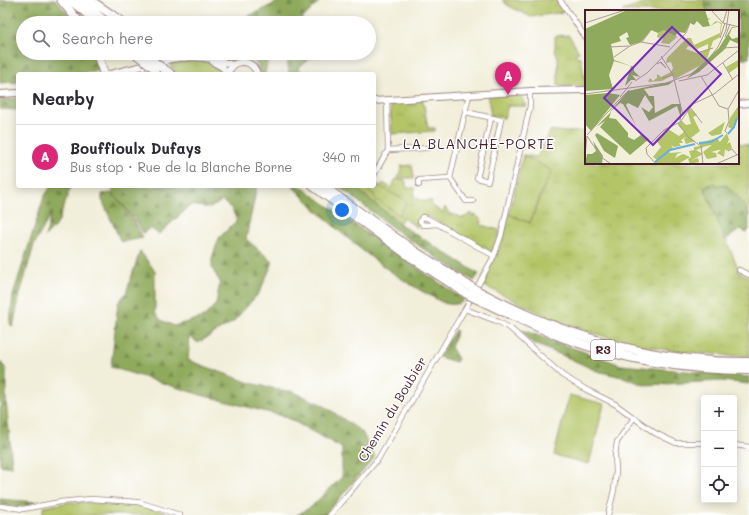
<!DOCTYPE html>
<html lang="en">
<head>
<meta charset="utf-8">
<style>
	body { margin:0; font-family:Mali,sans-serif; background:#f2f2f3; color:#2b2b33 }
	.controls { position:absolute; right:12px; bottom:12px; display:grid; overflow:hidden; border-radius:4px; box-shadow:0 2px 10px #0003 }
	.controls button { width:36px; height:36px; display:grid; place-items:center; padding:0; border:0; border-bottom:1px solid #e1e1e2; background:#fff; color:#2b2b33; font:20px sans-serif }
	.you { position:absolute; left:342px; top:210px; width:14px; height:14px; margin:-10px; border:3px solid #fff; border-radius:50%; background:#1a73e8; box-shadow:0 0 0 6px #1a73e833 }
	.badge { display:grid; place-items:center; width:26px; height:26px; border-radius:50%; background:#db2777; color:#fff; font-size:13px; font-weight:700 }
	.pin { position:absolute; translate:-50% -33px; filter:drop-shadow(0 1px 2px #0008) }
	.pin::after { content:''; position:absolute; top:21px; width:14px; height:12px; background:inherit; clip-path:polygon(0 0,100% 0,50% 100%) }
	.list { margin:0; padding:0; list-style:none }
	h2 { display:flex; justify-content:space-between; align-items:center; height:52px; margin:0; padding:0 16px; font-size:17px }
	h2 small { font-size:13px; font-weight:400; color:#7c7c81 }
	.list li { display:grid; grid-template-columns:26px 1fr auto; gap:12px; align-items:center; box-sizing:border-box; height:64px; padding:0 16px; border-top:1px solid #e1e1e2 }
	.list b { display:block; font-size:15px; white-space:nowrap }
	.list p { margin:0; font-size:13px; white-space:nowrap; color:#7c7c81 }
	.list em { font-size:13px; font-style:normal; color:#7c7c81 }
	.icon { flex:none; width:22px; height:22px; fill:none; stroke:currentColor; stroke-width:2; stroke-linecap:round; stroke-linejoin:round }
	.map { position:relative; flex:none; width:749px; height:515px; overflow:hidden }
	.search { position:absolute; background:#fff; box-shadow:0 2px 10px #0003; left:16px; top:16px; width:360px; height:44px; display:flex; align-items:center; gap:10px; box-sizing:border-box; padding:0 14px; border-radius:22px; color:#7c7c81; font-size:15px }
	.panel { position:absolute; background:#fff; box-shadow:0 2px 10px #0003; left:16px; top:72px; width:360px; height:116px; border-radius:4px }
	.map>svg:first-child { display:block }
</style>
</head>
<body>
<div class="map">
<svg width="749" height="515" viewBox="0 0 749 515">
	<defs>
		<pattern id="grass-tufts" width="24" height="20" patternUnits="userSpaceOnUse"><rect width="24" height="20" fill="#b4c568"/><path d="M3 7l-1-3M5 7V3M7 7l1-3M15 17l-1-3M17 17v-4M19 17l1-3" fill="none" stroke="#9ca95a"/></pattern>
		<pattern id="forest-firs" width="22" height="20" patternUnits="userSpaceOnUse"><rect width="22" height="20" fill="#8faa5c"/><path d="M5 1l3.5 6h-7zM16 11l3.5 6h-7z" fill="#778a4c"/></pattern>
	</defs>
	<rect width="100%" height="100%" fill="#fff"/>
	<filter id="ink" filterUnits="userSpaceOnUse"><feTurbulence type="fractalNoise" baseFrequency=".025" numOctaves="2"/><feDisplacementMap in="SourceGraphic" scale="8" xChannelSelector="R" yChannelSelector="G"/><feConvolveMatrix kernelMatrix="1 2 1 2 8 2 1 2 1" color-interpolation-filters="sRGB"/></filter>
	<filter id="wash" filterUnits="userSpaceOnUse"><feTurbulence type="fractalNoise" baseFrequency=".012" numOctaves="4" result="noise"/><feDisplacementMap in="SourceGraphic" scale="16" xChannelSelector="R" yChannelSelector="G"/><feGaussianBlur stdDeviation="0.9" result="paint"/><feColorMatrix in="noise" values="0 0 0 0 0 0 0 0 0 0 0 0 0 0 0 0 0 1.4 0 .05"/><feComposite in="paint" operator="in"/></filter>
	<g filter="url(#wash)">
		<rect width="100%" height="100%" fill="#f1eed9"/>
		<path fill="url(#grass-tufts)" stroke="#7f724a" d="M502,0H556L564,12L531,17L507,5Z
			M656,0H704L707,11H622Z
			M569,35L579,52L575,54L576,56L581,57L586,86H558V57L555,51V36Z
			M194,60C205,62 220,63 225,74H179L170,66L172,63Z
			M488,95H519L524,100L527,106H508L504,118L491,116Z
			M423,100L428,128H435V131L392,134L390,104Z
			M551,130L565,132L586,131V163H738V143L749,145V216L742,201L727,186L717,185L704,188L739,270L737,271L749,277V356H728L717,353L718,354C670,353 622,343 577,328C544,316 513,299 482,285L504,237L509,214L530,223L543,189L552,171L523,155L537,157Z
			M412,165L414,178H398L402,168L401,166Z
			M396,179L405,180L407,188H415L414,197L420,200L432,201L431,205L443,213L445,207L449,213L463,218L472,213L473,216L475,214L482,221L481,225L499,230L500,234L491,252L428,216L418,220L417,227L403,218L399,223L353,186H364L366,188L372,186L369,192L375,195L380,186L378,189L374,186V183L380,186L383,183L391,188Z
			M70,502L136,504L166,513V515H42L44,507Z"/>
		<path fill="url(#forest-firs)" stroke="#6c6444" d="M0,0H56L76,23H23V53H95L99,70L77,74H18V82L0,83Z
			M282,0H321L302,19L303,23H234Z
			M704,0H749V58L738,59V11H707Z
			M182,53H236L238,54V56L231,61Z
			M245,53H269L265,74H260L258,65Z
			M285,53H311L312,57L299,67L301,74H289L287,57Z
			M18,98V110L0,109V100Z
			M714,183L717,185L727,186L742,201L749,216V230L746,233L741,229L725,240L704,187Z
			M51,186H71L58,223L45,237L52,212L34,245L20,294L13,327L10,324L13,295L44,197Z
			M111,186H257L246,239L273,262L259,293L233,322L198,343L190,336L188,360L250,383L285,391H291L323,405L362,432L375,457L325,515H297L311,507L342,477V448L286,417L201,395L111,367L118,303L126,293L140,251L155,271V313L161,320L174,326L204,317L216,304L220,282L212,268V258L219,238L237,220L231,208L222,201L210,208L191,205L159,234L150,228L143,233L135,219L116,197L134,220L143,238L121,242L102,200V194L112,193L115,197Z
			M292,186H300L351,222L463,299V301C458,304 454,305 449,304C443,304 435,298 429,295C380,269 331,226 292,186Z
			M338,186H353L404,227L479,274L474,281L434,256L397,231Z
			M455,330L457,331L451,347L458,359L456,362L439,357Z
			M522,330L621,365L749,377V384L722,381L644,385L626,378L597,371L564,356L539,346L528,340Z
			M0,361L6,369V400L9,430L12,467L0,465Z
			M0,499L35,502V504L17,507L0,505Z"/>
		<path fill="#b4c568" stroke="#7f724a" d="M523,155L552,171L543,189L530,223L509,214Z
			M372,186L378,188L380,186L407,202L399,215L374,198L375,195L369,192Z
			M569,395L604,404L589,464L554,455Z"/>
	</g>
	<g filter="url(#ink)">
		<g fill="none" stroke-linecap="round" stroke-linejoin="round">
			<g stroke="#9e8682" stroke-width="6">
				<path id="street" d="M560,0L586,38
					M469,95L450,178L466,201H473
					M466,112L501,120L488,181L477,178L491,118
					M388,150L428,148
					M374,175L388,150L387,100
					M419,185V180L450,178
					M438,224L423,225L420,221L422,217L427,218L489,253L494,256
					M739,270L749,275
					M465,309L499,322L511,329L562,375L585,389L615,404L655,433L676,443H704
					M734,445L749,447
					M0,506L23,509L60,502L91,499L138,502L180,515
					M330,515L378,459L465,309L494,256L501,236L515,173L530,106V91
					M608,515L614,490L616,471L615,455L617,442L633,419"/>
			</g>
			<g stroke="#9e8682" stroke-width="8">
				<path id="secondary" d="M162,61C178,57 196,56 212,59C219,60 226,63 233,65
					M213,62L222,67L228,73
					M110,74L151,64
					M228,74C232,58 253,58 257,74
					M0,94L18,93
					M374,101L530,91L586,90
					M738,104L749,103"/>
			</g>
			<g stroke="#9e8682" stroke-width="10">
				<path id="highway" d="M61,0L80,23
					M70,0L98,23
					M80,0L107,23
					M90,0L124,23
					M97,53L104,74
					M135,53L144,60
					M144,53L151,59
					M176,53L184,57
					M165,60L167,53
					M161,67L171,74
					M313,186L412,258L467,294
					M323,186L416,252L471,287
					M478,291C499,302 520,312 541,321C607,347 679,363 749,362
					M475,298C504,312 533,326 564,338C622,359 687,370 749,370"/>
			</g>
			<use href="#street" stroke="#fff" stroke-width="4.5"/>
			<use href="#secondary" stroke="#fff" stroke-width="6"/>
			<use href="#highway" stroke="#fff" stroke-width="8"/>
			<g stroke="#9e8682" stroke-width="10" stroke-linecap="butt">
				<path id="highway-bridge" d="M151,59L161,67
					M144,60L155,69
					M471,287L478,291
					M467,294L475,298"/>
			</g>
			<use href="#highway-bridge" stroke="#fff" stroke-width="8"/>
		</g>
	</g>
	<g text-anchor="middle" stroke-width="3" stroke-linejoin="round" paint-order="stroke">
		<rect fill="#fff" stroke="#80626b" stroke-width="1" x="591" y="340" width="24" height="20" rx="3"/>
		<g font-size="12" font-weight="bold" fill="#4a1f2b">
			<text x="603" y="354">R3</text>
		</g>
		<g font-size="13" fill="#4a1f2b" stroke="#fff">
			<text transform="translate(392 409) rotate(-59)" y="5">Chemin du Boubier</text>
		</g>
		<g font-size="14" letter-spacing="1" fill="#4a1f2b" stroke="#fff">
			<text x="479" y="149">LA BLANCHE-PORTE</text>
		</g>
	</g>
	<g transform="translate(585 10)">
		<rect width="154" height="154" fill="#f1eed9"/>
		<path d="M131,11L137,13L135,27L128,31L122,49L116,55L90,69L88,65L77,71L63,72L65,68L68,71L72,68V64L76,67L86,62L88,58L86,52L81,53L82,48L102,28H106L109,35L135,23L136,14L133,12L125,16ZM123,34V39L112,43L101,39L103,36L112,39ZM79,20L90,25L92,27L84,34L76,33L79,26L76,29L72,27L73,23ZM154,95V105L147,119L143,117L145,108ZM104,98L112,105L108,107L115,121L106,128L110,131L101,134L99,129L102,126L96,130L98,133H94L96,136L89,137L86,135L88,138L83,141L85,143L97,142L92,144L90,148L98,144L105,147L93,154H72L70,152L79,144L72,150L68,147L76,137L71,130L83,119L94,126L99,122L93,115L96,110L101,115L106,114L102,100ZM140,112L136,124L127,126L123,123ZM142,123L144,130L142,134L145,132L147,138L142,141L140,139L139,147L132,143L136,140H133L126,142L131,143L132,147L122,149L118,142L127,135L121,136L111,140L118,144L107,150L113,148L114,152L105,154L103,149L106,147L104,141L109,140V137L116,136L114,133L132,128L135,132Z" fill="#b4c568" fill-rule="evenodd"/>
		<path d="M42,0H120L123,9L126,8L123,10L125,16L118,17L112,11L109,15L105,13L100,23L93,22L90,26L79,20L73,23L66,20L56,32L45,35L41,28L44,27L42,22L34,27L36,31L26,34L29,50L49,57V61L55,67L47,65L51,70H46L40,76L46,56L29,51L24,65L28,79L0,81V19ZM147,17L152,18H147L144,25L147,29L154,27V34L145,30L140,39L114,62L101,69L134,38ZM89,71L83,75L59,79L64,86H69L70,103L87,94H96V109L94,111L89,114L94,111L95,105L92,96L64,111L56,97L64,102L68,97L60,85L53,98L43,93L41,95L51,116L38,94L35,93L24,103L43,81ZM23,83L35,85L6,121L0,114V85ZM26,102L24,108L31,109L43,123V127L49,130L56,125L53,121L64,129L45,145L15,117L20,111L11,117ZM12,123L33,136L30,148L19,141L10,125ZM8,131L18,146L17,153L0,154L2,144H7L11,141Z" fill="#8faa5c"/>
		<path d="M154,46V56L144,63L141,57L153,50Z" fill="#b4c568"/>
		<path fill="none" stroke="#63b1dc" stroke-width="2" d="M143,124L149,117L152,108M114,133L126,132L138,125M70,152L85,140L110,134"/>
		<path fill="none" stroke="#ae9b93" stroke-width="1" d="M126,0L138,13L154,17M0,13L40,0M138,13L142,0M140,27L145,14M135,28L140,13M57,32L66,20M24,37L44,36M137,38L154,37M112,43L128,38M76,46L88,65L98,105M29,47L45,36L56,32L85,37M138,53L148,70M72,54L76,52L81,58L75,52M116,66L134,96L143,99M80,67L78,68L88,65M50,71L62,63L101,23L110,0M94,71L122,65L154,40M0,84L81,73L106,64L121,52L133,37L141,20L144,0M35,87L47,72M32,92L44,80M105,97L117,113M143,99L154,80M93,113L104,128L116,136L118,154M142,123L140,121L144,111L143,99M2,125L32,92M2,126L16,147L26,154M143,141L147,139L152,145M0,146L2,126M71,154L62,144L61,138L79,120L95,112L108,94L129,84L154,64M131,154L154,144"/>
		<path fill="#7b2cbf" fill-opacity="0.15" stroke="#7b2cbf" stroke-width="2" d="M87,17L136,64L68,135L19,88Z"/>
		<rect width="154" height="154" fill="none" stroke="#4a1f2b" stroke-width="2"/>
	</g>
</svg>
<div class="controls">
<button>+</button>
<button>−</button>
<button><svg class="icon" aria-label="locate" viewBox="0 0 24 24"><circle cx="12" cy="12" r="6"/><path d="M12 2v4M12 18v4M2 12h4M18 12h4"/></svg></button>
</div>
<div class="you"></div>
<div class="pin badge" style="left:508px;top:95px">A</div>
<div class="search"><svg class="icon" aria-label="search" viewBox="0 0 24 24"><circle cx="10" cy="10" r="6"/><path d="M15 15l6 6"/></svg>Search here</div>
<section class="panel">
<h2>Nearby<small></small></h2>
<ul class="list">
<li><span class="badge">A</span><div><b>Bouffioulx Dufays</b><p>Bus stop · Rue de la Blanche Borne</p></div><em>340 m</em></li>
</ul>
</section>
</div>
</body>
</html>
